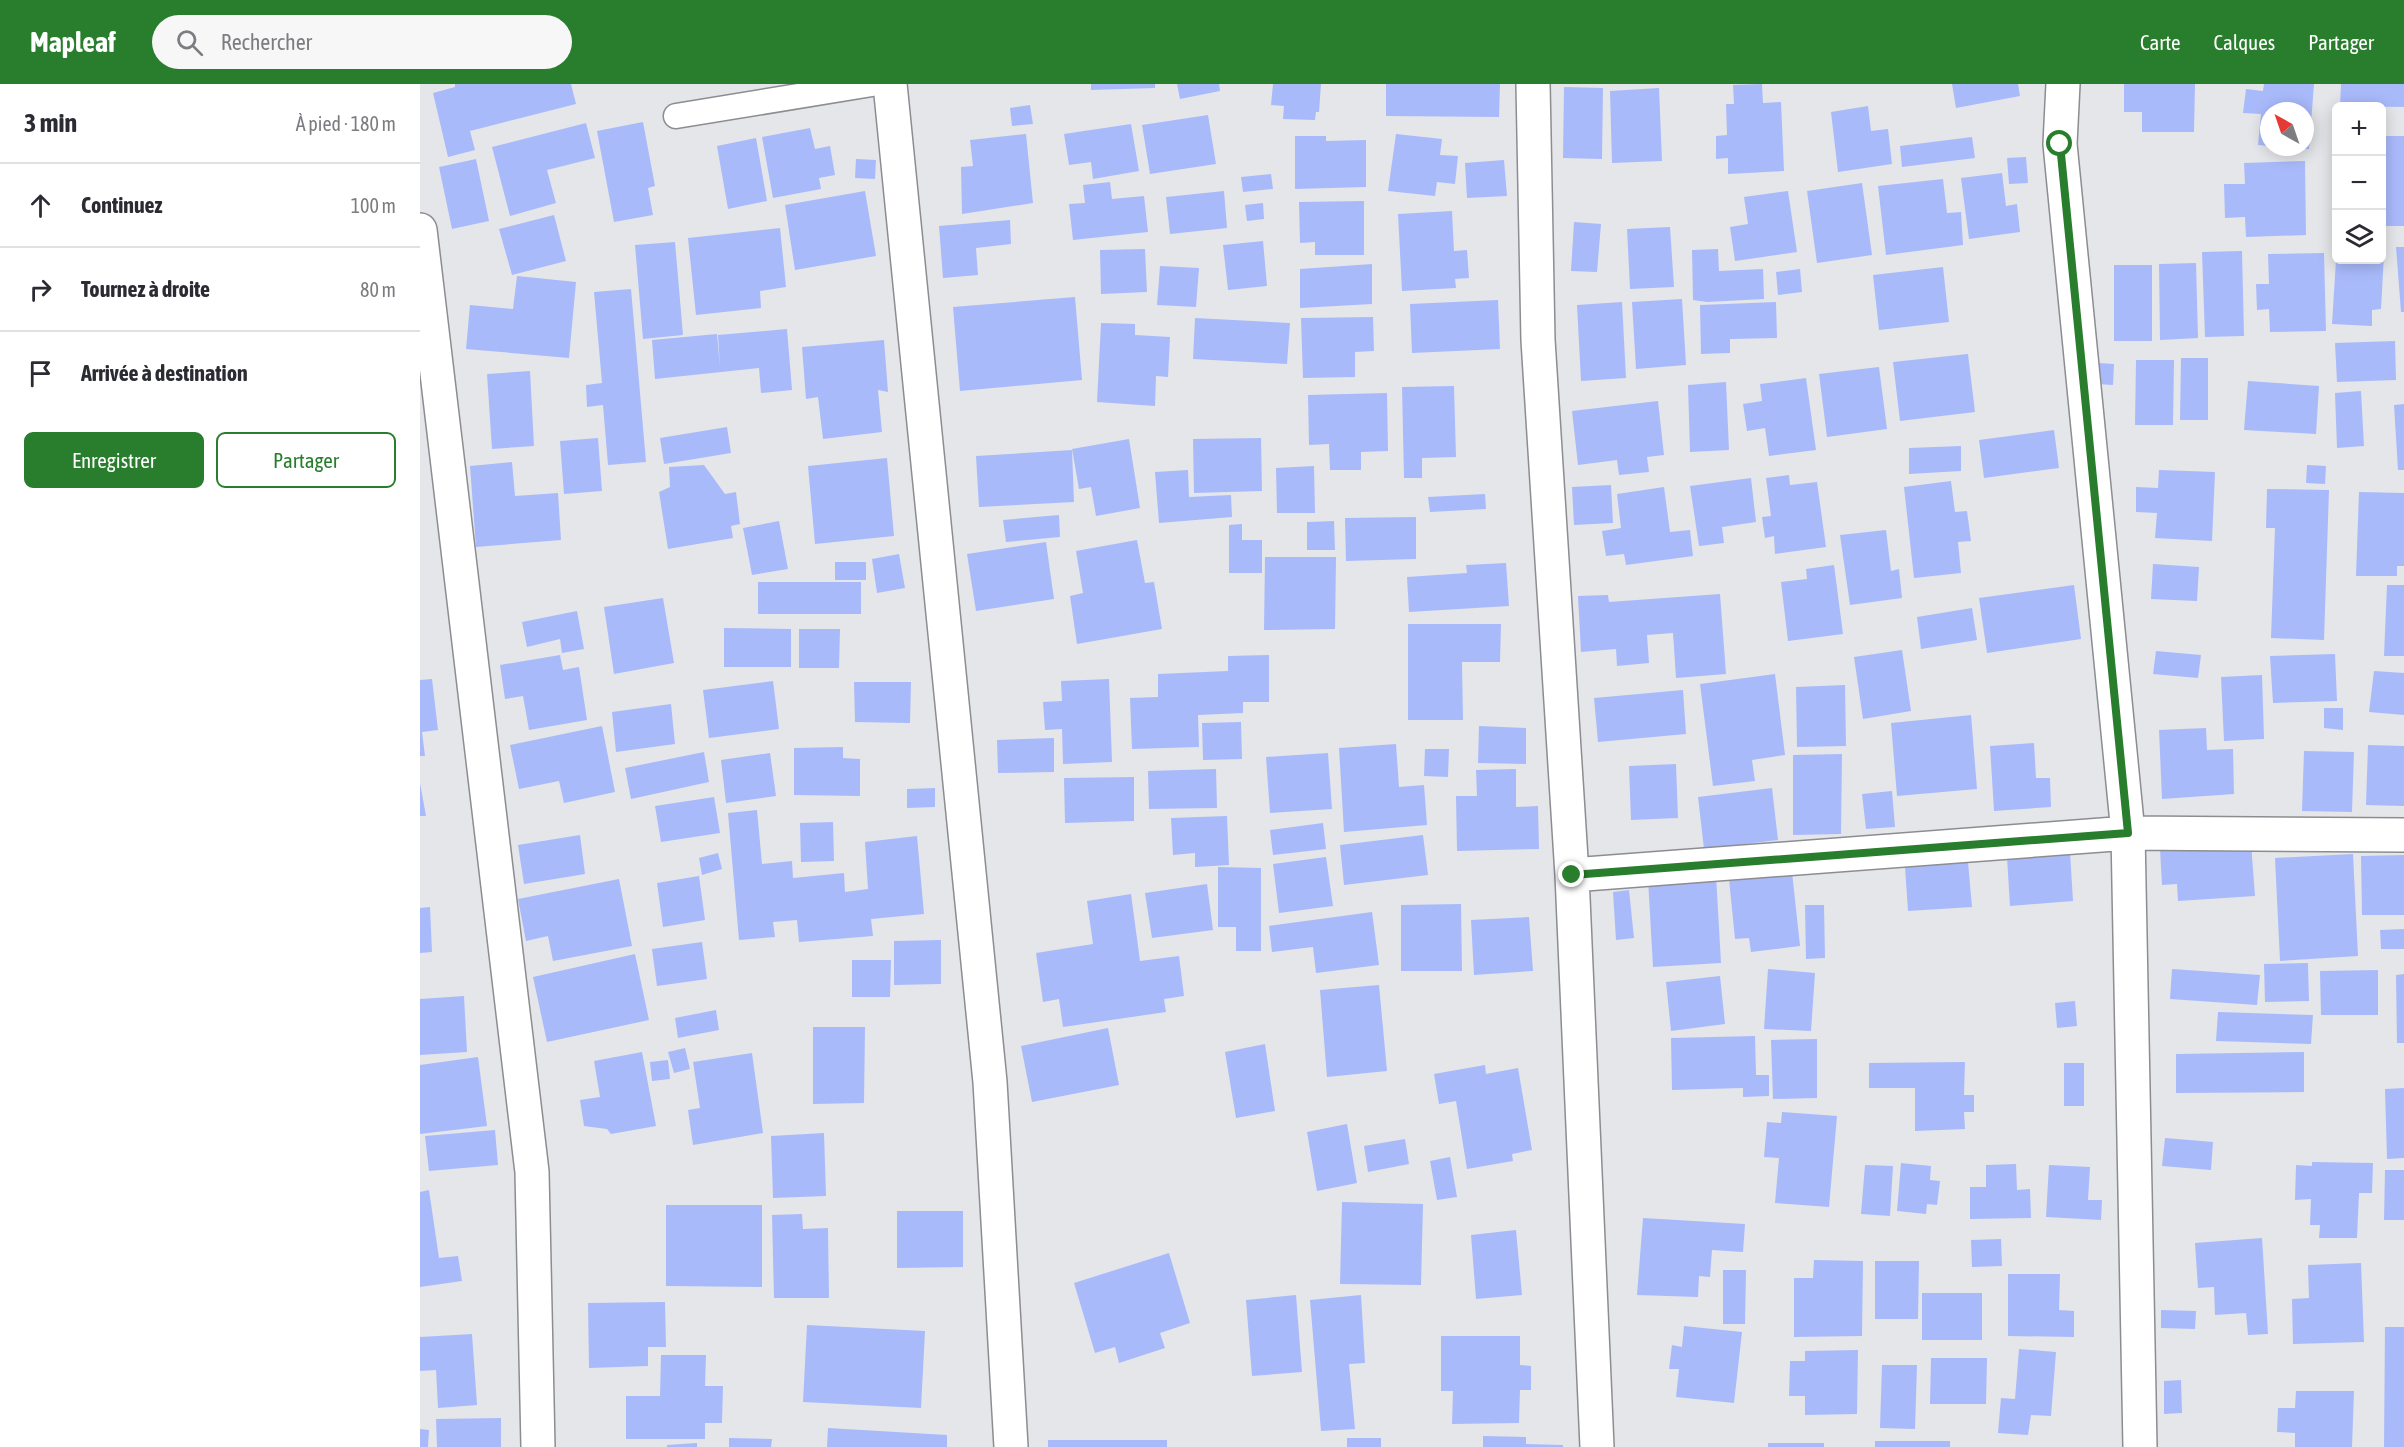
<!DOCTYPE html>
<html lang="fr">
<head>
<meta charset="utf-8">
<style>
	body { margin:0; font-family:"Asap Condensed",sans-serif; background:#f7f7f7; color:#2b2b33 }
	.controls { position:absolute; right:18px; top:18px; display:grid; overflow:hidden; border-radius:9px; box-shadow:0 3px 15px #0003 }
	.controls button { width:54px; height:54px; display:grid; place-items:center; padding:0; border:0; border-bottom:2px solid #e1e1e2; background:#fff; color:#2b2b33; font:30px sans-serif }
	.compass { position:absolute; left:1840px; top:18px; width:54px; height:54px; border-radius:50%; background:#fff; box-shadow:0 3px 15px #0003; rotate:320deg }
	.stop { position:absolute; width:18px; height:18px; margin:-14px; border:4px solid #287e2c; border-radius:50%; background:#fff }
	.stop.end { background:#287e2c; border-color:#fff; box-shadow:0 2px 6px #0008 }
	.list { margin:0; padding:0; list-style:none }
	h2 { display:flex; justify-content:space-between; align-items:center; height:78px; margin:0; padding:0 24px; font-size:26px }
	h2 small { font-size:20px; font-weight:400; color:#7c7c81 }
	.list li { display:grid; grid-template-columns:39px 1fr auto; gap:18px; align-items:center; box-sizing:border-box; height:84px; padding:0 24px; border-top:2px solid #e1e1e2 }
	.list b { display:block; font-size:22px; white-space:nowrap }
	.list em { font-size:20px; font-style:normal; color:#7c7c81 }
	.actions { display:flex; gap:12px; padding:18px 24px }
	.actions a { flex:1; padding:14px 0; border:2px solid #287e2c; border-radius:9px; text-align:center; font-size:21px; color:#287e2c }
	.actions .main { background:#287e2c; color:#fff }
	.icon { flex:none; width:33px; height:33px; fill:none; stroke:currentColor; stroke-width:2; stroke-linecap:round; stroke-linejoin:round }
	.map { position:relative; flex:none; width:1984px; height:1363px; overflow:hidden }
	header { display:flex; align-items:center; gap:36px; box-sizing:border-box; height:84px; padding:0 30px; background:#287e2c; color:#fff }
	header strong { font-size:28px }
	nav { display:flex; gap:33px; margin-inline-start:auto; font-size:21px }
	.search { width:420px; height:54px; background:#f7f7f7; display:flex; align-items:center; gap:15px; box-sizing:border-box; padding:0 21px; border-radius:33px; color:#7c7c81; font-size:22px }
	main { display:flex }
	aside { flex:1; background:#fff }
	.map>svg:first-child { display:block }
</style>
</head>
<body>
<header>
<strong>Mapleaf</strong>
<div class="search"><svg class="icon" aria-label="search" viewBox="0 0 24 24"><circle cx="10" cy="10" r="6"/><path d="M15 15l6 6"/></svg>Rechercher</div>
<nav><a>Carte</a><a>Calques</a><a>Partager</a></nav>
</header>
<main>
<aside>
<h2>3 min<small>À pied · 180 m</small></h2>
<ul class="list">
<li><svg class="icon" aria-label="ahead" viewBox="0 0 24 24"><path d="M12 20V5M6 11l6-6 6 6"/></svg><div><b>Continuez</b></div><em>100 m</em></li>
<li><svg class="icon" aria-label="right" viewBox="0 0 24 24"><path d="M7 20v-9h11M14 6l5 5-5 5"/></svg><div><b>Tournez à droite</b></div><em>80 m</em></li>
<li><svg class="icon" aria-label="arrive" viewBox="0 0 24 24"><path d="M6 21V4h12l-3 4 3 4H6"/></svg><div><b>Arrivée à destination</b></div></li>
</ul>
<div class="actions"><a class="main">Enregistrer</a><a>Partager</a></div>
</aside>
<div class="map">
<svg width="1984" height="1363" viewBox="0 0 1984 1363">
	<rect width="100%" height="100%" fill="#e5e6e9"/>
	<path fill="#a9bafb" d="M35,0H151L156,20L50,47L55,66L28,73L13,9L35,3Z
		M671,0H735V4L671,6Z
		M757,0H799L800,7L760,15Z
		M853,0H901L899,28H896L895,36L863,35L864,22L851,21Z
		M966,0H1080L1079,33L966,32Z
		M1342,0L1343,19L1361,18L1364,87L1308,90V74L1296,75V52L1307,51L1306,20H1314L1313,1Z
		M1532,0H1598L1600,12L1536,24Z
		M1704,0H1775L1774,48H1722V28H1704Z
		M1844,0H1894L1889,65H1885V27H1849V62L1838,61L1841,30L1823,29L1826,5L1843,7Z
		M1921,0H1984V23L1920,22Z
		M1144,3L1183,4L1182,75L1143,74Z
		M1239,4L1242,77L1192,79L1190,7Z
		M610,21L613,40L592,42L590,24Z
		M1448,22L1451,47L1468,45L1472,80L1418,88L1411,28Z
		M788,31L796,80L730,90L722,41Z
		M223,38L235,102L228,104L233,131L194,138L177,47Z
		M166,39L175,74L127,86L136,119L90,132L72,63Z
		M711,40L719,87L673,95L671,78L649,81L644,50Z
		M390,44L395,65L410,62L415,91L399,94L401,105L353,114L342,53Z
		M606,50L613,119L542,130L541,83L553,82L550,56Z
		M976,50L1022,55L1020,71L1038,72L1035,100L1017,98L1015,112L968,107Z
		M875,52H906V57L946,56V103L875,105Z
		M1962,52H1984V142H1962Z
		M1552,53L1555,74L1482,83L1480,62Z
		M336,54L347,117L308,125L297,62Z
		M1606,73L1608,99L1589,100L1587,74Z
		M56,75L69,137L32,145L19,83Z
		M436,75L456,76L455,95L435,94Z
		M1084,76L1087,112L1047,114L1045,79Z
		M1885,77L1886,151L1826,153L1825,133L1805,134L1804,100H1825L1824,79Z
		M1582,89L1586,122L1597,120L1600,148L1549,155L1541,94Z
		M851,90L853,105L823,108L821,93Z
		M1523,95L1527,129L1541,128L1543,161L1466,171L1458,102Z
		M690,98L692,115L724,112L728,148L653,156L649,120L665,119L663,101Z
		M1442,99L1452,171L1397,179L1387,107Z
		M445,107L456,172L375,186L365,121Z
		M804,107L807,144L750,150L746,113Z
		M1368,107L1377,168L1315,177L1310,143L1328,140L1324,113Z
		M944,117V171H895V158L880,159L879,118Z
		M843,119L844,135L827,137L825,121Z
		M1032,127L1034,167L1047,166L1049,194L1035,195L1036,204L982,207L978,130Z
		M134,131L146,177L92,191L79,145Z
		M590,136L591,160L556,164L558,191L523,194L519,142Z
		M1154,138L1181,140L1177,188L1151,187Z
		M1250,143L1254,203L1210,205L1207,145Z
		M360,144L366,203L340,207L341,224L276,231L268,154Z
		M843,157L847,202L808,206L803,161Z
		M255,158L263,251L223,255L215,161Z
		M1976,163H1984V228H1981Z
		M725,165L727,208L681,210L680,166Z
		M1298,165L1299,187L1343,185L1344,215L1287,218L1273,216L1272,166Z
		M1822,167L1824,252L1785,253L1782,168Z
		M1904,169L1906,247L1850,248L1849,225L1837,226L1836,200H1849L1848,170Z
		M1962,170H1964L1961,225L1952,226V242L1912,240L1916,176H1962Z
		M1776,179L1778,254L1740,256L1739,180Z
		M952,180V220L880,224V185Z
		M1694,181H1732V257H1694Z
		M740,182L779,184L776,223L737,221Z
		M1523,183L1529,238L1459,246L1453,191Z
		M1380,185L1382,208L1358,211L1356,188Z
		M97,192L156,198L149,274L46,265L50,221L93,225Z
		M211,205L226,378L188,381L183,321L167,323L166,301L182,299L174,208Z
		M655,213L662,296L540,307L533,223Z
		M1262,215L1266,281L1216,285L1212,218Z
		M1078,216L1080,265L992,269L990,220Z
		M1202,218L1206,294L1161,297L1157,221Z
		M1356,218L1357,254L1310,255V269L1281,270L1280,221Z
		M953,233L954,267L935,268V293L883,294L881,234Z
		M775,234L870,239L867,280L773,275Z
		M681,239L715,240V251L750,253L748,293L736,292L735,322L677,318Z
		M367,245L372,306L341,309L339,284L235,295L232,256L297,250L300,283L298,251Z
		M464,256L468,308L458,306L462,348L403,355L398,313L386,315L382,263Z
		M1975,257L1976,296L1917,298L1915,259Z
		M1548,270L1555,328L1480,337L1473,278Z
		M1761,274H1788V336H1760Z
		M1716,276H1754L1753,341H1715Z
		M1679,279L1694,280L1693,301L1677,300Z
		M1459,283L1467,345L1407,353L1399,290Z
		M110,287L114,362L72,365L67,290Z
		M1386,294L1396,366L1349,372L1345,344L1327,347L1323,320L1342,317L1340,300Z
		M1828,297L1899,302L1896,350L1824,346Z
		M1306,298L1309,366L1270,368L1268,301Z
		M1034,302L1036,373L1002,374V394H984L982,303Z
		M1941,307L1944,362L1917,364L1915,309Z
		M967,309L968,367L941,368V386H910L909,360L889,361L888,311Z
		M1238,317L1244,371L1227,373L1229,388L1199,391L1197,376L1158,381L1152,327Z
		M1984,320V386H1978L1974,321Z
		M307,343L311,369L244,380L240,354Z
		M1634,346L1639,384L1564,394L1559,356Z
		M178,354L182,407L144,410L140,357Z
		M841,354L842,407L774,409L773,355Z
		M709,355L720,424L676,432L671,403L659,405L652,365Z
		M1541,362V387L1489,390V364Z
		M652,366L654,418L559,423L556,372Z
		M467,374L474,452L395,460L388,382Z
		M92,378L95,412L138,409L141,456L56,463L50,382Z
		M284,381L305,410L316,408L320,440L311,442L313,454L248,465L239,408L250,403L249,383Z
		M1887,381L1906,382L1905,400L1886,399Z
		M894,382L895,429H857L856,384Z
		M768,386L769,413L811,411L812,433L739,439L735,388Z
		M1739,386L1795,388L1792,457L1735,454L1737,429L1716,428V403L1738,404Z
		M1369,391L1370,401L1397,398L1406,463L1355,470L1354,452L1345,454L1342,433L1351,432L1346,394Z
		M1331,394L1336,438L1302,443L1304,459L1279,462L1270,402Z
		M1531,397L1535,428L1547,427L1551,457L1538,458L1541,489L1494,494L1484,403Z
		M1191,401L1193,439L1154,441L1152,403Z
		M1244,403L1250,448L1270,446L1273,472L1206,481L1204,470L1186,472L1182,447L1201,444L1197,410Z
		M1847,405L1909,406L1904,556L1851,554L1855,444H1846Z
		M1939,408L1984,409V482H1977V492H1936Z
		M1065,410L1066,425L1010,428L1008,413Z
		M639,431L640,453L586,458L583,436Z
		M996,433V475L926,477L925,434Z
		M359,437L368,485L332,491L323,444Z
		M914,437L915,466H887V438Z
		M822,440V456H842V489H809V441Z
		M1466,446L1471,487L1479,485L1482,514L1430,521L1420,451Z
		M717,456L725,499L734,498L742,545L657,560L650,512L663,509L656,467Z
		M626,458L634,515L556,527L547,470Z
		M479,470L485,504L457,509L452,475Z
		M845,473H916L915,545L844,546Z
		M415,478H446V496H415Z
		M1086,479L1089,522L989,528L987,493L1047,489L1046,481Z
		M1733,480L1779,483L1777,517L1731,515Z
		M1414,481L1423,550L1368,557L1361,498L1387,495L1386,485Z
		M338,498H441V530H338Z
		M1654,501L1661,555L1567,569L1559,514Z
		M1967,501H1984V572H1964Z
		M1300,510L1306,590L1256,594L1253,549L1227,551L1229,579L1197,582L1196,565L1161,568L1158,512L1188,511L1189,518Z
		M243,514L254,579L194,590L184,523Z
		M1552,524L1557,556L1501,565L1497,533Z
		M157,527L164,565L142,569L140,555L107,563L102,538Z
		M988,540H1081L1080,578H1042L1043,636H988Z
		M304,544L371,545V583H304Z
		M379,545H420L419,584H379Z
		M1482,566L1491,627L1443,635L1434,573Z
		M1736,567L1781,571L1778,594L1733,590Z
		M1915,570L1917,617L1853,619L1850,572Z
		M140,571L143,586L159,583L167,636L109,646L103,612L85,615L80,581Z
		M849,571V618H823V629L778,631L779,663L712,665L710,614L738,613V590L808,587V572Z
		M1954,587L1984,589V631L1949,628Z
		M1355,590L1365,671L1332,676L1335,697L1293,702L1280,600Z
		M1842,591L1844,655L1804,657L1801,593Z
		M12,595L18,646L2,648L5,672H0V596Z
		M689,595L692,678L643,680L642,645L625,646L623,618L642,617L641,597Z
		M353,597L359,645L289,654L283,606Z
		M434,598H491L490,639L435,638Z
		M1425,601L1426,662L1377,663L1376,603Z
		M1263,606L1266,650L1178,658L1174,614Z
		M251,620L255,660L196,668L192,628Z
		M1904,624H1923V646L1904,644Z
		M1551,631L1557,705L1477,712L1471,639Z
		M821,638L822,675L783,676L782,639Z
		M182,642L195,708L144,719L139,697L99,705L90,661Z
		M1059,642L1106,644V680L1058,679Z
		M1786,644L1787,666L1813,665L1814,710L1742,715L1739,646Z
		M634,654V688L578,689L577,656Z
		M1614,659L1616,694H1630L1631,723L1574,727L1570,662Z
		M976,660L979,703L1004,701L1007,741L924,748L919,664Z
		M1948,661L1984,662V722L1946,721Z
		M423,663V674L440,675V712L374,711V664Z
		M1005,665H1029L1028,693L1004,692Z
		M1884,667L1934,668L1932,728L1882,727Z
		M284,668L289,698L211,715L205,684Z
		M350,669L356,712L306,719L301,676Z
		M908,669L912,725L850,729L846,673Z
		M1422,670L1421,750L1373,751V671Z
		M1256,680L1258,734L1211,736L1209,682Z
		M796,685L797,724L729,725L728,687Z
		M1096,685V723L1118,722L1119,765L1037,767L1036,712H1057L1056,686Z
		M714,693V737L645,739L644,694Z
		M0,699L6,732H0Z
		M515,704V723L487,724V705Z
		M1352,704L1358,756L1284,765L1278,713Z
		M1472,707L1475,743L1446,745L1442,710Z
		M294,713L300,749L241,758L235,722Z
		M337,726L342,780L372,777L373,794L424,789L425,808L448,805L445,758L497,752L504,830L451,835L453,852L379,858L377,836L353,838L355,853L319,856L308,729Z
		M807,732L809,781L775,783V769L753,771L751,734Z
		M413,738L414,777L381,778L380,739Z
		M903,739L906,765L853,771L850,746Z
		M160,751L165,790L104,800L98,761Z
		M1003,751L1008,791L924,801L920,761Z
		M1831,759L1835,812L1758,817L1757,800L1742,801L1740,765Z
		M1650,768L1653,817L1590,822L1587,773Z
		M298,769L302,785L282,791L279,774Z
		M1933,770L1938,872L1860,877L1855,774Z
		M1984,771V831H1942L1941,772Z
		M906,773L913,822L859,829L853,780Z
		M1548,778L1552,823L1488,827L1485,783Z
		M798,783L841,784V867H816V843H798Z
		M1372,788L1380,862L1331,868L1329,854L1315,855L1309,795Z
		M1296,791L1301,879L1233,883L1228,795Z
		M279,792L285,836L243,843L237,799Z
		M199,795L212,862L133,877L128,852L106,857L98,815Z
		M787,800L793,846L732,854L725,809Z
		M1209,806L1214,854L1196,856L1193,808Z
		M711,810L720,877L759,872L764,912L744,915L746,928L643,943L639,915L623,918L616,869L673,860L667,817Z
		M1041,820L1042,887H981V821Z
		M1385,821H1404L1405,874L1386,875Z
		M10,823L12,868L0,869V824Z
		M952,828L959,881L896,889L893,863L852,868L849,842Z
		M1109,833L1113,887L1054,891L1051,836Z
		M1984,845V865H1961L1960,846Z
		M521,856V900L474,901V857Z
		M282,858L287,895L237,902L232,865Z
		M215,870L229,936L127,958L113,893Z
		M432,876H471L470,913H432Z
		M1888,879L1889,917L1845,918L1844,880Z
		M1348,885L1395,889L1391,947L1344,945Z
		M1752,885L1840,891L1837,921L1750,915Z
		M1958,886V931H1901L1900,887Z
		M1984,890V959H1977L1976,891Z
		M1300,892L1305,940L1251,947L1246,898Z
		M959,901L967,987L907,993L900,906Z
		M44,912L47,968L0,971V915Z
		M1655,917L1657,942L1637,944L1635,919Z
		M296,926L299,946L258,954L255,934Z
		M1798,928L1893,931L1891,960L1796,957Z
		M393,943H445L444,1019L393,1020Z
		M688,944L699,1001L612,1018L601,962Z
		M1335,952L1336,991H1349V1012L1323,1013V1004L1252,1006L1251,954Z
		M1397,955V1014L1353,1015L1351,956Z
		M845,960L855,1027L816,1034L805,968Z
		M265,964L270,985L254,989L248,968Z
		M222,968L236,1042L191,1050L187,1045L164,1042L160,1016L180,1013L174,977Z
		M1884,968V1008L1756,1009V970Z
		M332,969L343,1049L273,1061L268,1026L280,1024L273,978Z
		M58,973L67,1042L0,1050V981Z
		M248,976L250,995L232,997L230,978Z
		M1545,978L1544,1011H1554V1028H1544L1545,1045L1495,1047V1004H1449V979Z
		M1644,979H1664V1022H1644Z
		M1065,981L1066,990L1098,984L1112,1066L1092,1070L1093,1077L1047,1085L1036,1017L1019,1020L1014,990Z
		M1984,1004V1074L1967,1075L1965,1005Z
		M1362,1028L1417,1032L1409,1123L1355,1119L1359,1074L1344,1073L1347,1038L1361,1039Z
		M927,1040L937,1099L897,1107L887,1048Z
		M75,1046L78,1081L9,1087L5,1052Z
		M404,1049L406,1112L353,1114L351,1052Z
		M1745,1054L1793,1058L1791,1086L1742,1082Z
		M985,1055L989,1080L948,1088L944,1062Z
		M1030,1073L1037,1113L1017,1116L1010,1077Z
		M1892,1078L1953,1079L1952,1109H1939L1937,1154H1899L1900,1141H1890L1891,1115L1875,1116L1876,1081L1892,1082Z
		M1481,1079L1511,1082L1510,1096L1520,1097L1517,1121L1507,1120L1506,1130L1477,1127Z
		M1596,1080L1597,1106L1610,1105L1611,1134L1550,1135V1103H1566V1081Z
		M1445,1081L1473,1082L1470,1132L1441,1130Z
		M1629,1081L1670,1083L1668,1116H1682L1681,1136L1626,1133Z
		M1965,1086H1984V1136H1964Z
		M9,1106L19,1174L38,1172L42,1197L0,1203V1108Z
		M922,1118L1003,1120L1001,1201L920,1200Z
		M246,1121H342V1203L246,1202Z
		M477,1127H543V1183L477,1184Z
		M382,1130L383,1145L408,1144L409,1214H354L352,1131Z
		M1223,1134L1325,1140L1323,1168L1292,1166L1290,1193L1279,1192L1278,1213L1217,1211Z
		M1096,1146L1102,1211L1056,1215L1051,1151Z
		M1842,1154L1848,1250L1828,1251L1826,1229L1795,1231L1794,1203L1778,1204L1775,1159Z
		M1581,1155L1582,1182L1552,1183L1551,1156Z
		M749,1169L770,1239L740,1249L745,1264L699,1279L695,1263L675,1269L654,1199Z
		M1394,1176L1443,1177L1442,1252L1374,1253V1194H1393Z
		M1455,1177H1499L1498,1235H1455Z
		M1941,1179L1944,1258L1873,1260L1872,1215L1889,1214L1888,1181Z
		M1303,1186H1326L1325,1240H1303Z
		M1588,1190H1640L1639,1226L1654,1227V1253L1588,1252Z
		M1502,1209H1562V1256H1502Z
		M876,1211L882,1288L832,1292L826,1216Z
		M941,1211L945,1279L929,1280L935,1345L901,1347L890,1216Z
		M245,1218L246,1263H228V1282L169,1284L168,1219Z
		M1741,1226L1776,1227L1775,1245L1741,1244Z
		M387,1241L505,1247L501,1324L383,1318Z
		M1264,1242L1322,1248L1314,1319L1256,1313L1259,1285H1249L1252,1261L1262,1263Z
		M1965,1243H1984V1363H1964Z
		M52,1250L57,1321L18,1324L16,1286L0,1287V1253Z
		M1021,1252H1100V1281L1111,1282V1306H1100L1099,1339L1032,1340L1033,1307H1021Z
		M1599,1265L1636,1268L1631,1332L1611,1331L1608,1351L1578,1349L1581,1314L1595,1315Z
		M1438,1266L1437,1330L1385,1331V1312H1369L1370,1277H1385V1267Z
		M241,1271H286L285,1302H303L302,1339H285V1355H206V1312H240Z
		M1511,1274H1567L1566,1320H1510Z
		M1462,1281H1497L1495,1345L1460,1344Z
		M1761,1296L1762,1329L1744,1330V1297Z
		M1876,1307H1934L1932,1363H1875V1349L1857,1348L1858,1324H1875Z
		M81,1334V1363H17L16,1335Z
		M408,1344L527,1351V1363H407Z
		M0,1345L9,1346L8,1363H0Z
		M1063,1352L1106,1353V1360L1143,1361V1363H1063Z
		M309,1354L352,1355L351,1363H309Z
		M927,1354H961V1363H927Z
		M628,1356H747V1363H628Z
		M1455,1357H1530V1363H1455Z
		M277,1359V1363H247V1361Z
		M1348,1359H1404V1363H1348Z"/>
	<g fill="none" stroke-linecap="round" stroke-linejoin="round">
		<g stroke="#8c8d91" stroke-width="27">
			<path id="service" d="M256,32L452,0"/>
		</g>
		<g stroke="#8c8d91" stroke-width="36">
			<path id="minor" d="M470,0L570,998L591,1363
				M1113,0L1118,256L1152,791L1177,1363
				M1643,0L1640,60L1708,749L1720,1363
				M0,146L112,1088L118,1363
				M1152,791L1708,749L1984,751"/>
		</g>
		<use href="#service" stroke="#fff" stroke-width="24"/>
		<use href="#minor" stroke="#fff" stroke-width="33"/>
	</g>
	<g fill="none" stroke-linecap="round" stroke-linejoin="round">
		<path stroke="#287e2c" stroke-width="8" d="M1152,791L1708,749L1640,60"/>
	</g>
</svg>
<div class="controls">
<button>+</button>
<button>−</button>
<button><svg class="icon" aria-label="layers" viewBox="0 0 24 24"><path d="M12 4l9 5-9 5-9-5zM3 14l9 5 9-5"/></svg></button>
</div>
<svg class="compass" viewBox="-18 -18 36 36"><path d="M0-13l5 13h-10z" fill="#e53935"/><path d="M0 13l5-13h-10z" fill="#7c7c81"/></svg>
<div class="stop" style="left:1640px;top:60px"></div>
<div class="stop end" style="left:1152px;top:791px"></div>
</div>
</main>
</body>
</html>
